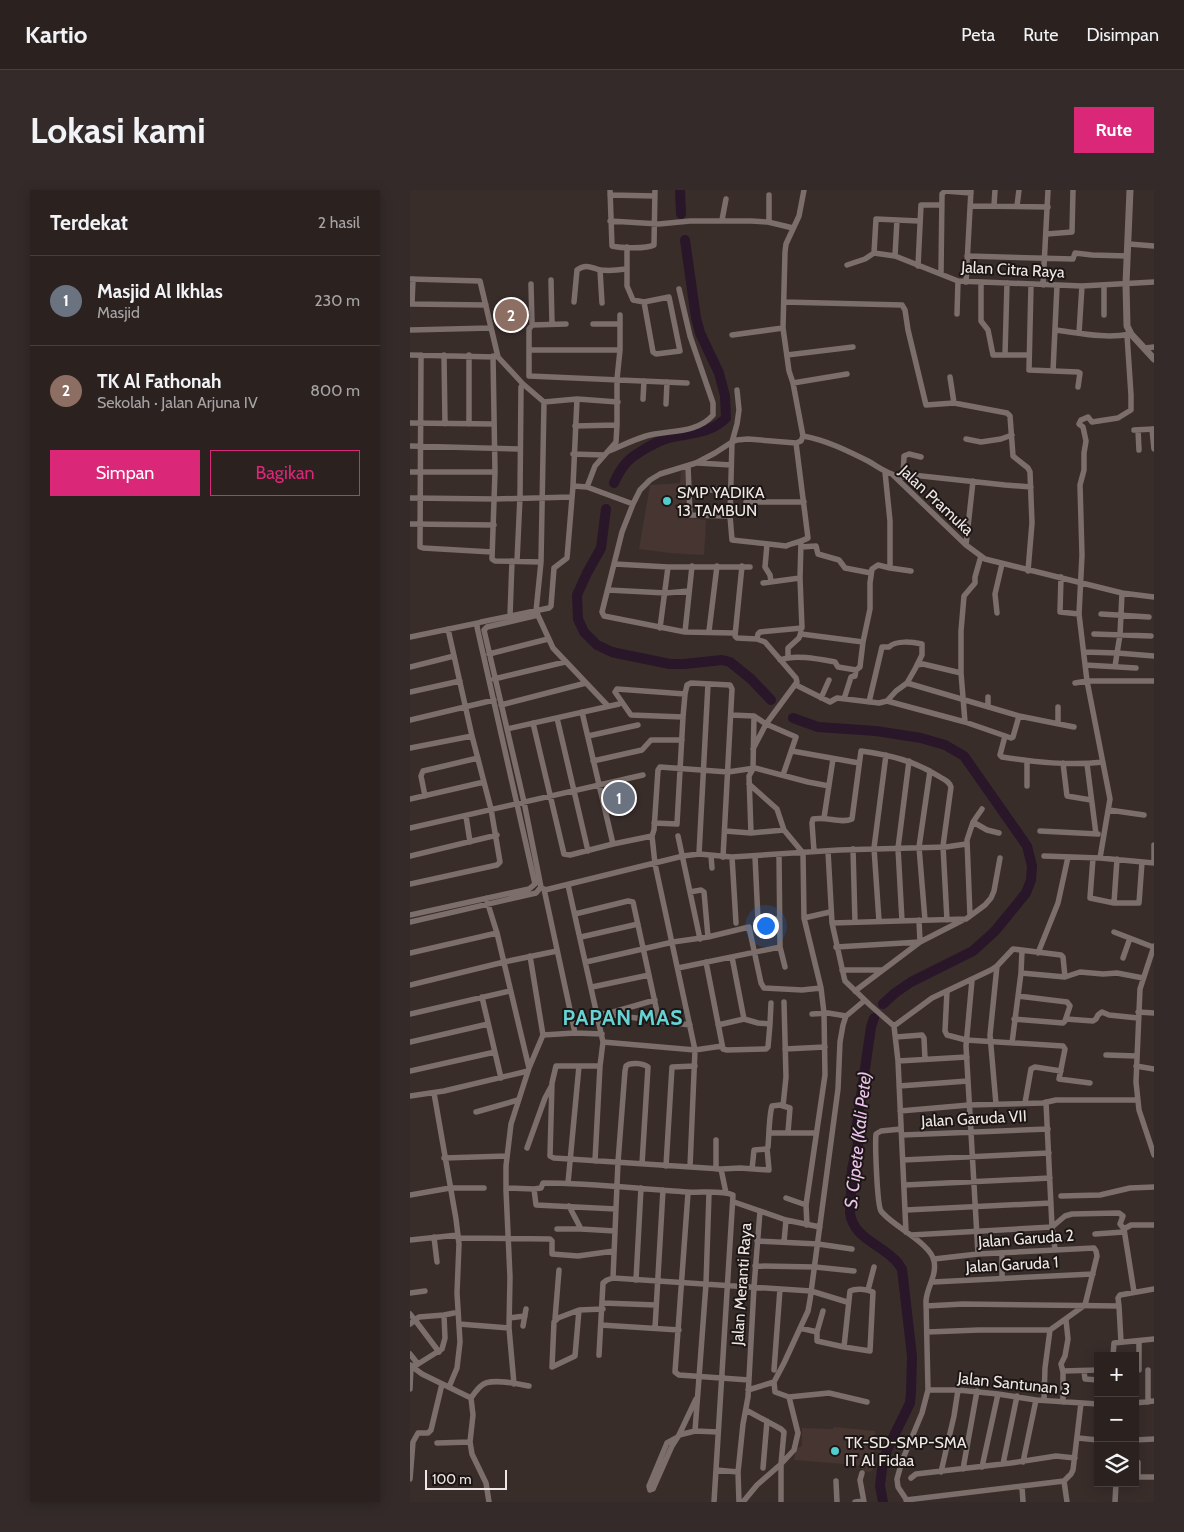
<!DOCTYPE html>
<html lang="id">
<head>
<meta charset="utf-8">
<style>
	body { margin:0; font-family:Cabin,sans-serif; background:#332a29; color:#f1f3f6 }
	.controls { position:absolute; right:15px; bottom:15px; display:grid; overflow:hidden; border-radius:0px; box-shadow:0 2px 12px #0003 }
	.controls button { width:45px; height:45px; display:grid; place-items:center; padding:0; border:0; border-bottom:1px solid #473f3e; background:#2b2220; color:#f1f3f6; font:25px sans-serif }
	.scale { position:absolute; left:15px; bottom:12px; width:82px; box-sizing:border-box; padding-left:5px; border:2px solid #efe7e5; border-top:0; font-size:14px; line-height:18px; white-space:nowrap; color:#efe7e5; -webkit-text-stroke:4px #1c1615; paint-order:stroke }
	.you { position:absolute; left:355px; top:735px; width:18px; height:18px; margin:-12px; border:4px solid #fff; border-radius:50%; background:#1a73e8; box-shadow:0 0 0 8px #1a73e833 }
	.badge { display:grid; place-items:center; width:32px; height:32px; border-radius:50%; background:#db2777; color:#fff; font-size:16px; font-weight:700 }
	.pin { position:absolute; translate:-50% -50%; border:2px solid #fff; box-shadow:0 1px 5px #0006 }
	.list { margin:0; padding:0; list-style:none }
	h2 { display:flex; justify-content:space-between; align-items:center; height:65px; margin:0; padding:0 20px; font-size:21px }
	h2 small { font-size:16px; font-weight:400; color:#a6a4a5 }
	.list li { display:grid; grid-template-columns:32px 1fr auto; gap:15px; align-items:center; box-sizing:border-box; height:90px; padding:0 20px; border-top:1px solid #473f3e }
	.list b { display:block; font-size:19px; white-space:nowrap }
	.list p { margin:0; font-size:16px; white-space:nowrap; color:#a6a4a5 }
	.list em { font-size:16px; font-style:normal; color:#a6a4a5 }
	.actions { display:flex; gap:10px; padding:15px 20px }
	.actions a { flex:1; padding:11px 0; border:1px solid #db2777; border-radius:0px; text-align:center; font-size:18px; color:#db2777 }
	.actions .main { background:#db2777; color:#fff }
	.icon { flex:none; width:28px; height:28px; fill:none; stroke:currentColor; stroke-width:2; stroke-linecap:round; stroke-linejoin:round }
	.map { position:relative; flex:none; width:744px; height:1312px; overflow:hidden; border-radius:0px }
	header { display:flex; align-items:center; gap:30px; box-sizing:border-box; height:70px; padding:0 25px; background:#2b2220; border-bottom:1px solid #473f3e }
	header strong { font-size:24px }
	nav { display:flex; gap:28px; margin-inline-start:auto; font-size:18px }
	.intro { display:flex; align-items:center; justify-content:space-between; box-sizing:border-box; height:120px; padding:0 30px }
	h1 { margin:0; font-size:35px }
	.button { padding:12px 22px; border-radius:0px; background:#db2777; color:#fff; font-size:18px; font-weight:700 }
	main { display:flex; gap:30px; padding:0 30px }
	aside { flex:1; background:#2b2220; border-radius:0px; box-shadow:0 2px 12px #0003 }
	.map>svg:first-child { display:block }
</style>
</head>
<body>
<header>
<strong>Kartio</strong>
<nav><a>Peta</a><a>Rute</a><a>Disimpan</a></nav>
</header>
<div class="intro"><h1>Lokasi kami</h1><a class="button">Rute</a></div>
<main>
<aside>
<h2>Terdekat<small>2 hasil</small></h2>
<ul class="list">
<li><span class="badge" style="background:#6b7280">1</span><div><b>Masjid Al Ikhlas</b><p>Masjid</p></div><em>230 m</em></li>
<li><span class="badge" style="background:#8d6e63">2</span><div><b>TK Al Fathonah</b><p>Sekolah · Jalan Arjuna IV</p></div><em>800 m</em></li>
</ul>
<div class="actions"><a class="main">Simpan</a><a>Bagikan</a></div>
</aside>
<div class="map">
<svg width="744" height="1312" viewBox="0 0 744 1312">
	<rect width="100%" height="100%" fill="#392d2a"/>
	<path fill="#473532" d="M276,279L277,328L296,330L294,365L260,363L229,359L240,295L270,293L271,281Z
		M424,1237L465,1241L463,1279L460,1282L454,1281L447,1275L384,1270L386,1259L392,1256V1238L423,1239Z"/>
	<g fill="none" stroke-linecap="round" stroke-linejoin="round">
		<path stroke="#291629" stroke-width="10" d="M270,0L271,24
			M204,293C207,286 211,279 216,273C224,264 250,249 263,247C283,243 301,243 316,228L315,206L309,183L290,143L286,128L275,50
			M196,319L191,358L177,383L167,405L168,429L174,442L187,455L202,462L211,464L260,474H274L312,470L320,472L341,489L361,510
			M383,528L408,537L466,541L511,548L535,555L554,566L617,656L622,676L621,690L616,703L585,741L563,761L501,792L485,803L473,814
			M464,828L461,837L446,941L448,954L442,979L440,1023C443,1047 469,1054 484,1069C487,1071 489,1075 492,1079L502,1166L501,1203L500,1213L477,1260L472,1279L470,1296L473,1312"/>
		<path stroke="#7c6e6b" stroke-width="5.5" d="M200,0L202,56C210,58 237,59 244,55L245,0
			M394,0L389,26L376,54L375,62L373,138L379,181L383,193L393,246C416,250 438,261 458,271C467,276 473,281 482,284L556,355L575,369L712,403L744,407
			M200,5L245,6
			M359,5V32
			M560,16L638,17
			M584,16L585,0
			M607,16L609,0
			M312,30L316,9
			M200,31L249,34L280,31H341L358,32L383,38
			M637,44L662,42L663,0
			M719,54L744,56
			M217,57V96L223,110L234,112L243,162L246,164L270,161L259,107L234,112
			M464,63L466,29L509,31
			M485,66L487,30
			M557,66L663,69L665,63L682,65L717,66
			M437,75L455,69L464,63L485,66L548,91L672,96L744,92
			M508,76L511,15H532
			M190,80L192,113
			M531,84L532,4L535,1L561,3
			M0,89L70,91L88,167L113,194L134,212L167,209L208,212
			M141,90L142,134
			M556,92L561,0
			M571,93V131L578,140L583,165H619
			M121,94L122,135L119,139V186L277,193
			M621,95L619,180L668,182L670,183L668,197
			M633,95L638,0
			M164,112L167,80C177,73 181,78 191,80C198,81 209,80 216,79
			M374,112L492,115L495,120L498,140L516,215L544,213L597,223L600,226L603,266L618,278L620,282L622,333L618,381
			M0,114L76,115
			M2,114L3,89
			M547,124L548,91
			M694,125V95
			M183,134H210
			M122,135L156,134
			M0,140L81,138
			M645,140C669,143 696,149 720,144
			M669,143L672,96
			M322,145L373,138
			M735,158L744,157
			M119,160H210
			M0,165L85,167
			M11,165L10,357L13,358L82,362
			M34,165L35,234
			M377,165L443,157
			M595,165L597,93
			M83,166L85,282L82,369L85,371L131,372
			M643,181L647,96
			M540,187L544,213
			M383,193L437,184
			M233,209L234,191
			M134,212L131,372L126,421L143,458L198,516
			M256,214L257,192
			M0,233L84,234
			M59,234V165
			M165,236L207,235
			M742,239L744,259
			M724,240L744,239
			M728,240L729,260
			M556,249L571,252L591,249L602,245
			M0,256L110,259
			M199,261C211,256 223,250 236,246C258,240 287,244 303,225V213L280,146L269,99
			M163,264L194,265
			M288,273L321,275
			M278,276L280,325L320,326L322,252L327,234L329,220L327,200
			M0,282H85
			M493,284L595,295L621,297
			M493,287L494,266L499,264L511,267
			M163,296L167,209
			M177,297L185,276L206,252L207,235V189L210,160V125
			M280,301L322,299
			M0,308L85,309L162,307
			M336,312H394
			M320,326L322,350L376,356C383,353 391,352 398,348L386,253
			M0,334L84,335
			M357,354L355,377L360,385L361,392
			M556,355L563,291
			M391,357L406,356L408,364L429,370L435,378L461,383
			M107,371L110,307L111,197L113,194
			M205,374L258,377H340
			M332,376L325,446L327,448L347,449L355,452L386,488L387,492L356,534L343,559
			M480,378L501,381
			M651,387L650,422L669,424
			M353,393L390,388
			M198,400L256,403L279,401
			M587,423L585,404L592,374
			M691,424L739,427
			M128,425L77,437L74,440L114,612L131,697
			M100,426L102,371
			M250,438L258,377
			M299,441L307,376
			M275,442L282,376
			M324,443L275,442L194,426L192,422L212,342L223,314L230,300L240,290L250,284L286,273L305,263L322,252L327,250L338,249L386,253L391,251L393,246
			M391,444L453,452L450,477L446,480L445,486L441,487L434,509
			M684,444L741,446
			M0,447L68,433
			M347,449L348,444L350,442L392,438L390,388L391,352
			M453,452L460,419V393L462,379L468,375L480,378V331L475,282
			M674,462L707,463L710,445L712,403
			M79,464L138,449
			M378,467V458L389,448L391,442
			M370,470C385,464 409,469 425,472L428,477L446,480
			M507,475L513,474L551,483
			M675,475L726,478
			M0,477L44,466
			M705,477L707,463L744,466
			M84,489L155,472
			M497,493L609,526L664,537
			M665,493L677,491H744
			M386,495L420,512L427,508L469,513L477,511L555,532L601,548L603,547L609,526
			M0,502L50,491
			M578,507V517
			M411,508L419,490
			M459,512L472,457H479C486,450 503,452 512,454V465L505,479L497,493L486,501L477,511
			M91,515L176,493
			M172,522L203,654
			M321,525L344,526L356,534L386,547L373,585
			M273,527L221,525L205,502L207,499L275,504
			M147,528L178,661
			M0,530L84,510
			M555,532L551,483V441L554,406L565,393V387L571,366
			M123,533L154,664L160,665L203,654L242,646L245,674L285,860L280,977
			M648,533V517
			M97,539L209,514
			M178,546L228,535
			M595,546L590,565L592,567C625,572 659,576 693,572
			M0,558L62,546
			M382,561L449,573
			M183,571L232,560L241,550H272
			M653,573L657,606L681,610
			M677,574L686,644
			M339,594L367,619L374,640L393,663L394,728L411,798L414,823L415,885L396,1015L397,1035
			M617,596V571
			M15,606L11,586L13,581L68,568
			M0,609L74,592
			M699,620L734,625
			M56,626L60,652
			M414,628L423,569
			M563,632L577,640L589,643
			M244,633L267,634L273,527L275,504L277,495L281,493L320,495L322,499L313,667
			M0,638L233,585
			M315,641L341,643L374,640
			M630,641L688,644
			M341,643L339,586L343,579L344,526
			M242,646L244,640L248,580L250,577L318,582L345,578L398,592L419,596
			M268,646L290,749
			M443,659L445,732
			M404,661L402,633L403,629C416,626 431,634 442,629L451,561C480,565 505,571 530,587C535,590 539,591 541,597L533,656L537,730
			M418,661L422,733L434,787L435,791L460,815L484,836L488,871L496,1042
			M289,664L298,494
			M0,666L87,645
			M301,666L302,678
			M345,666L348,730L369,729
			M634,666L690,668L744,673
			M322,667L326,733
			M683,668L680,708L704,713H729L732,672
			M690,668L700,609L677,491L669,424L672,365L670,295L674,280V263L676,251L673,237L669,234L671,230L678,227L682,232L708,228L721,220V205L717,145
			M744,673V655
			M0,694L87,675L90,672L81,619L62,546L38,439
			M125,694L67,437L68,433L71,432L139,418L141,416L144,378L157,368L163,296L177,297L223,314
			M158,695L193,852L285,860L312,856
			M134,699L165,843
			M135,700L273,666L289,664L322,667L429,660L536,657L556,654
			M280,702L291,700L294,702L298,747
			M704,713L707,669
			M165,724L218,711L223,712L249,831
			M0,725L119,699L125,694
			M560,726L557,650L563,632L572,619
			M394,728L420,722
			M515,730L509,657L520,581
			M469,731L464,658L476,565
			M492,731L488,658L499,571
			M0,732L126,703L131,697
			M422,733L556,729L575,715L581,708L584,701L590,668
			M704,742L743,757
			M171,747L228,734
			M744,756L730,799L726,892L729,920L744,965
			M370,757L375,777
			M426,757L510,752L509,730
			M0,763L87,743
			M628,763L648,713L658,667
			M120,766L133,845
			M713,768L720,748
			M176,772L263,752L298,747L339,737L351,793L354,798L392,800L411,798
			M296,772L313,859L317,860L356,859L358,857L360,834L348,833L334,829L322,767
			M268,778L370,757L369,664
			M432,780H472
			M655,787L670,782L693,784L707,783L733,788
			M562,790L556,856L568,1064
			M0,795L94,772L147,761
			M182,797L239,785
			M445,801L510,752L553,730
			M537,801L535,841L537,845L556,850L653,856L655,859L649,889L680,893
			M72,807L91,888
			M454,811L436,826L433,835L430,852L428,899L400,1110L398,1121L374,1173L364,1192L365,1202L379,1207L419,1203L457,1212
			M728,822L744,823
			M188,823L280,835
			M200,823L245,810
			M0,824L100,801
			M402,824L418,823L436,826
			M604,829L653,833L655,831L660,816L657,812L608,806
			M656,829L683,831L686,829L688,825L692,822L699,825L728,828
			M360,834L361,813
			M308,835L334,829
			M484,836L522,808L581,780L587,776L603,759L651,765L653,767L655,787L611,783
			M486,847L512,845L514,848L515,869
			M0,852L78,834
			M602,853L611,783L612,761
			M375,859L415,857
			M696,865L727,866
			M488,871L557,867
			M190,876H146L142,893L140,966L144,968L311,979L316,1003
			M726,876L744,879
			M119,878L133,845L165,843L192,844
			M0,881L85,862
			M489,896L558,891
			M24,903L46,1029L49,1054L47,1103L50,1152L47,1178L39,1197
			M0,906L34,901L118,881
			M636,912L642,1037L645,1059
			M615,913L621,879L625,877L651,881
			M586,914L580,845L587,776
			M373,916L376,887L374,812
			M490,921L559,915L633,913L646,910H727
			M66,922L108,910
			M491,939L471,941L466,944C465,954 467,1015 471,1021C482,1036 521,1053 524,1071C527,1086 517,1096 516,1111L518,1200L512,1223L492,1271L487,1289L488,1297L498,1312
			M360,943H406
			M492,945L638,939
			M306,950V979
			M117,958L135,908L142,895
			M34,968L97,966
			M493,970L639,963
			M185,971L190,876L193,852
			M256,976L262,877L285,876
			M311,979L330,978L359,980L357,958
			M342,979L344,960L356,959L358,957C359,946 359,926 362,916L370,915L380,918L378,942
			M158,993L169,876
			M495,995L640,988
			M96,998L124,999L126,1015L206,1019
			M124,999L131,998L133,993C182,993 229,999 277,1002C291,1003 312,1000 323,1005L304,1312
			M278,1003L265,1182L269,1185L339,1190
			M0,1005L40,998H74
			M651,1006L690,1005L720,998L744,997
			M376,1008L396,1015
			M324,1012L376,1030L410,1037
			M159,1016L171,1039L205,1041
			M496,1020L641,1013
			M147,1039H170
			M685,1044L714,1042
			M501,1045L642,1037L655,1026L662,1024L709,1023L713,1026L710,1034L714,1039
			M24,1047L27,1072
			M48,1048L140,1049L142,1051V1064L168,1066L204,1061
			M0,1050L48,1045
			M347,1051L408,1054L442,1059
			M374,1052L376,1030
			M592,1063V1089
			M524,1069L568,1064L684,1058L686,1061L687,1066L675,1115L640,1140
			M345,1076L405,1077L444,1081
			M203,1088L208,972L215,881L216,876C220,872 233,873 238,877L232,974
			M226,1090L231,998
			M523,1092L683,1084
			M458,1100L464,1077
			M724,1102L714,1039L721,1035H744
			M0,1103L15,1101
			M193,1113L246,1115
			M516,1116L553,1114L709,1116L708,1108L710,1105L744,1099
			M709,1116L711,1152
			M169,1120L148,1128L144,1132L142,1177L165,1166L169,1120L193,1119
			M413,1121L407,1142V1151L434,1157L460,1161L463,1102C456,1099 446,1098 440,1101L434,1157
			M0,1124L5,1130L9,1127L34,1125
			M99,1128L115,1126
			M145,1129L149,1080
			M0,1134L5,1130L29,1162
			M49,1134L99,1138L100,1087L96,1000V976L101,934L119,878L87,743L76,708
			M191,1135L269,1140
			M113,1136L116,1119
			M99,1138L104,1194
			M245,1138L253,1000
			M390,1138L407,1142
			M517,1142L569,1140H640
			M729,1151V1180
			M0,1164L8,1174
			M189,1165L193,1093L197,1090L203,1088L401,1101L437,1112
			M703,1166L704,1153L744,1149
			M0,1175L12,1184L61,1208L63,1225L60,1252L62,1264L76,1293L79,1312
			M364,1180L370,1099
			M738,1180V1212
			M653,1181L688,1180
			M674,1181L675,1189L688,1190
			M0,1199L1,1176L8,1174L32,1159L35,1148L34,1125L44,1123
			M338,1200L364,1192
			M518,1200H548L588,1204L626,1210L688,1214
			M61,1208C64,1204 67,1199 71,1196C79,1187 108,1194 119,1196
			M634,1210L635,1178L640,1140
			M653,1212V1182L651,1174L655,1166L658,1149L656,1130
			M725,1213L744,1211
			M336,1220L371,1239L374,1242L371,1274V1312
			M285,1241L296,1094L299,1003
			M269,1245L285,1241L308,1242
			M266,1248L257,1253L239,1296L240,1300L243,1299L262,1256L269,1245L286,1209
			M668,1248L688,1250
			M725,1250L744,1249
			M27,1253L60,1252
			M725,1271L728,1272V1287
			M613,1272L626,1210
			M593,1274L607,1206
			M572,1277L588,1204
			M353,1278L357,1231
			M553,1279L567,1201
			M306,1280L328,1282
			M531,1282L544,1226L548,1200
			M452,1283L450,1290L454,1312
			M725,1287H744
			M501,1288L506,1284L601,1273L646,1266L665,1268
			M0,1289L3,1252L8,1243H18L21,1240L32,1194
			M426,1291L427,1312
			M654,1291L661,1284L663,1280L671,1213
			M654,1291L657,1312
			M612,1297L613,1312
			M496,1310L654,1291
			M329,1312L328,1282L333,1234L338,1207L344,1097L350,1021
			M333,1312L347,1295L371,1274L384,1260L388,1243L379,1207
			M445,1312L453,1311
			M705,1312L706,1293"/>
		<path stroke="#7c6e6b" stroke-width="7" d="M720,0L716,94L717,136L721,144L744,169"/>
	</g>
	<g fill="#52cdce" stroke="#1c1615" stroke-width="2">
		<circle cx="257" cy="311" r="5"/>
		<circle cx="425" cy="1261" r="5"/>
	</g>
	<g text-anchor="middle" stroke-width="4" stroke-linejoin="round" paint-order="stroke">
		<g font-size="16" fill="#efe7e5" stroke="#1c1615">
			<text transform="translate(603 79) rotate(3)" y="6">Jalan Citra Raya</text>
			<text transform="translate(527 310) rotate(43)" y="6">Jalan Pramuka</text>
			<text transform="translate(564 928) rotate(-3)" y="6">Jalan Garuda VII</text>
			<text transform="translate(616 1048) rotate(-4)" y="6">Jalan Garuda 2</text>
			<text transform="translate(602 1074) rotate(-3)" y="6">Jalan Garuda 1</text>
			<text transform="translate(331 1094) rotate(-86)" y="6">Jalan Meranti Raya</text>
			<text transform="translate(604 1193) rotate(6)" y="6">Jalan Santunan 3</text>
		</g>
		<g font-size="16" fill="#efe7e5" stroke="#1c1615" text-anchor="start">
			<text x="267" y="308">SMP YADIKA<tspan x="267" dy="18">13 TAMBUN</tspan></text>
			<text x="435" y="1258">TK-SD-SMP-SMA<tspan x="435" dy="18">IT Al Fidaa</tspan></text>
		</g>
		<g font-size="18" font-style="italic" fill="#ecc2ed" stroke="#1c1615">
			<text transform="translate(448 950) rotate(-84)" y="6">S. Cipete (Kali Pete)</text>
		</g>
		<g font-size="21" font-weight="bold" letter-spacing="1" fill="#66d3d4" stroke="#1c1615">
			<text x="213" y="835">PAPAN MAS</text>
		</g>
	</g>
</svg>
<div class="controls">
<button>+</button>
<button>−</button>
<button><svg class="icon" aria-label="layers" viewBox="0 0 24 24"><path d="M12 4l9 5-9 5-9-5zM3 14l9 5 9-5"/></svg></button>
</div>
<div class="scale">100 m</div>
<div class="you"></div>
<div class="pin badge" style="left:209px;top:608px;background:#6b7280">1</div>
<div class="pin badge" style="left:101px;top:125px;background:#8d6e63">2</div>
</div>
</main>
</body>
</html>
